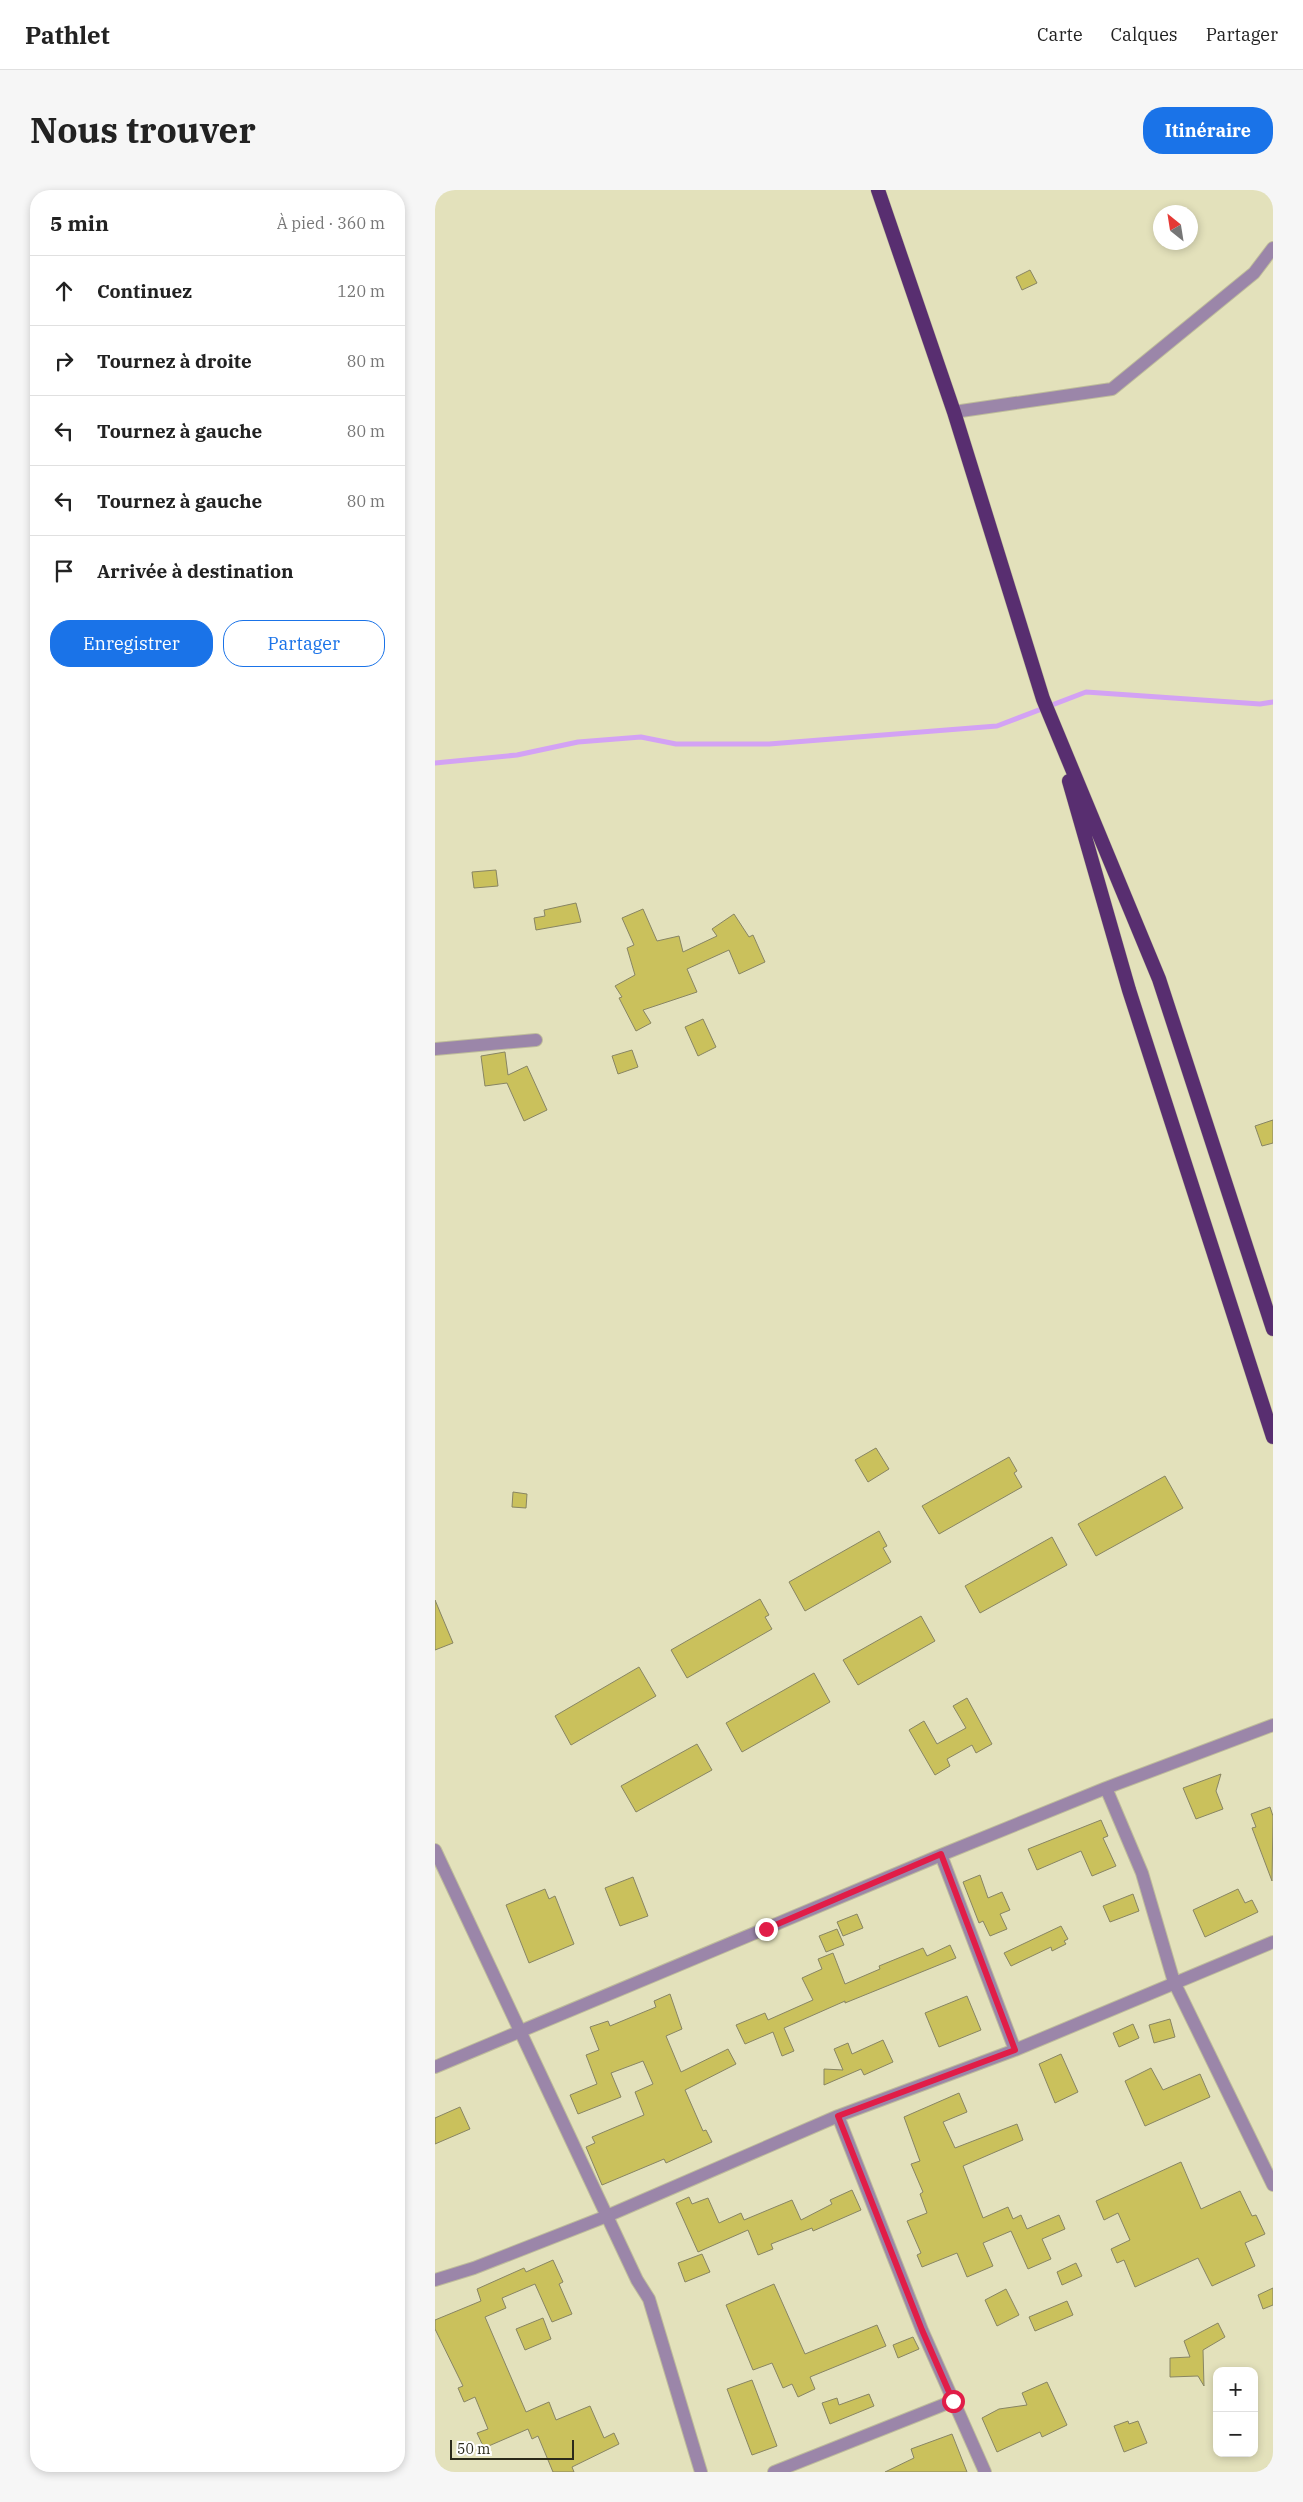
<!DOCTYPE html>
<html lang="fr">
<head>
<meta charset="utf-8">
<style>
	body { margin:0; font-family:"IBM Plex Serif",serif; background:#f6f6f6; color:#222 }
	.controls { position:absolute; right:15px; bottom:15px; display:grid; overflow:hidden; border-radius:10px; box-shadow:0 2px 8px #0003 }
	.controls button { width:45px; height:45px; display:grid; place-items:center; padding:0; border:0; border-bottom:1px solid #e0e0e0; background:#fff; color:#222; font:25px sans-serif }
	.compass { position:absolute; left:718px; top:15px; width:45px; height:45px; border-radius:50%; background:#fff; box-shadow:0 2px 8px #0003; rotate:330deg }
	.scale { position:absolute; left:15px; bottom:12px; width:124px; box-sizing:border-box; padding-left:5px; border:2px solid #2b2a1b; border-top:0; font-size:14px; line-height:18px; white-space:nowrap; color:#2b2a1b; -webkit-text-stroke:4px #fff; paint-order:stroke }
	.stop { position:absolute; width:15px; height:15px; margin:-11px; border:4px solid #e11d48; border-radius:50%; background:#fff }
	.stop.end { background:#e11d48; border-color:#fff; box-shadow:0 1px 5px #0008 }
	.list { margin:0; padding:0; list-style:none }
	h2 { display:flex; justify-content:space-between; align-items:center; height:65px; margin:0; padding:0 20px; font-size:21px }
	h2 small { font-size:16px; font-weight:400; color:#767676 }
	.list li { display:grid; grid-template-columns:32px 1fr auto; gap:15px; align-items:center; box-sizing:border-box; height:70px; padding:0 20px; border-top:1px solid #e0e0e0 }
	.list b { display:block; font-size:19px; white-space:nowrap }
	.list em { font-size:16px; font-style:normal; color:#767676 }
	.actions { display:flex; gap:10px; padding:15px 20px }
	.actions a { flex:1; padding:11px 0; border:1px solid #1a73e8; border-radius:20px; text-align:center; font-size:18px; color:#1a73e8 }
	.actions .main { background:#1a73e8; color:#fff }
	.icon { flex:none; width:28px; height:28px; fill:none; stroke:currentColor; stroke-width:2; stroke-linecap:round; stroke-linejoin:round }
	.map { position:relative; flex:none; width:838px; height:2282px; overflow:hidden; border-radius:20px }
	header { display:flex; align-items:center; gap:30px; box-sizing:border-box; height:70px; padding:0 25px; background:#fff; border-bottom:1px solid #e0e0e0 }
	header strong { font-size:24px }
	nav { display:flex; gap:28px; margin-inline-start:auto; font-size:18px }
	.intro { display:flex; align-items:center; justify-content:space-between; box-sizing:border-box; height:120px; padding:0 30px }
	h1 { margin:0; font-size:35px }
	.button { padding:12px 22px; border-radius:20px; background:#1a73e8; color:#fff; font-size:18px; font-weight:700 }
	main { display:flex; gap:30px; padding:0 30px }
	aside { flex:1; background:#fff; border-radius:20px; box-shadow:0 2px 8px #0003 }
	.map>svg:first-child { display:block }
</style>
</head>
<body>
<header>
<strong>Pathlet</strong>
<nav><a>Carte</a><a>Calques</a><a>Partager</a></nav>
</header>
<div class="intro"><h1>Nous trouver</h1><a class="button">Itinéraire</a></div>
<main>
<aside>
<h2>5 min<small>À pied · 360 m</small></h2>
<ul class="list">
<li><svg class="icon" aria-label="ahead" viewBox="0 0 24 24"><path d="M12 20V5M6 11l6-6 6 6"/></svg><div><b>Continuez</b></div><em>120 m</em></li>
<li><svg class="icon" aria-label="right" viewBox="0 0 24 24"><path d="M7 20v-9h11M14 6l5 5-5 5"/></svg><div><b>Tournez à droite</b></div><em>80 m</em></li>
<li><svg class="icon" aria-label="left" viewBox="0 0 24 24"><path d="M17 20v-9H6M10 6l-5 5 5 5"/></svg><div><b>Tournez à gauche</b></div><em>80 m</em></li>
<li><svg class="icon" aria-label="left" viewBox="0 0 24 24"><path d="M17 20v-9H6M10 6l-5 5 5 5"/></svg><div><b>Tournez à gauche</b></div><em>80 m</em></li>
<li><svg class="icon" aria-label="arrive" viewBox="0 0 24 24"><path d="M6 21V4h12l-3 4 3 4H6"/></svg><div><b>Arrivée à destination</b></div></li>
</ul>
<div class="actions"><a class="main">Enregistrer</a><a>Partager</a></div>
</aside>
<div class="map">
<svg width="838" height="2282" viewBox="0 0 838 2282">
	<rect width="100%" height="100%" fill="#e3e1bb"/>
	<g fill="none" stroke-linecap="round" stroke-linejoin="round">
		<path stroke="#d3a2f4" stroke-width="5" d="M0,573L82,565L143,552L206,547L241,554H334L562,536L651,502L825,514L838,512"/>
	</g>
	<path fill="#cac15c" stroke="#888563" d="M595,80L602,93L587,100L581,87Z
		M61,680L63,696L39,698L37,682Z
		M141,713L146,732L101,740L99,728L110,726L109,720Z
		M208,719L222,751L244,746L248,762L282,746L277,739L299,724L314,747L318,745L330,772L304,784L294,760L252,779L262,802L208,820L216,833L201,841L184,808L187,807L180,796L200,785L192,758L199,755L187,728Z
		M268,829L281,857L263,866L250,837Z
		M197,860L203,877L183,884L177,866Z
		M70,862L73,885L92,876L112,920L89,931L72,893L50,896L46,866Z
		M838,930V953L827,956L820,936Z
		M441,1258L454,1279L433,1292L420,1270Z
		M574,1267L582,1281L579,1283L587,1297L504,1344L487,1316Z
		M730,1286L748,1318L661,1366L643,1334Z
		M78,1302L92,1304L91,1318L77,1317Z
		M444,1341L452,1356L448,1358L456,1372L370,1421L354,1392Z
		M617,1347L632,1375L545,1423L530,1396Z
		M325,1409L334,1425L330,1427L337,1439L252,1488L236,1460Z
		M0,1410L18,1453L0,1460Z
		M486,1426L500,1451L423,1495L408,1470Z
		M204,1477L221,1506L136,1555L120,1526Z
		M379,1483L395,1512L307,1562L291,1533Z
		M532,1508L557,1554L541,1563L537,1555L512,1569L515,1576L500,1585L474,1540L489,1531L502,1554L531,1538L518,1516Z
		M262,1554L277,1580L201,1622L186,1596Z
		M786,1584L781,1601L788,1619L761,1629L748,1598Z
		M835,1617L838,1626L837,1691L817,1638L821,1637L816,1624Z
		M666,1630L673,1646L668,1648L681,1676L657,1686L646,1661L602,1680L593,1659Z
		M545,1685L553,1708L567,1702L575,1720L565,1724L572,1739L555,1746L548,1731L544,1733L528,1692Z
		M198,1687L213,1726L185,1736L170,1698Z
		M110,1699L114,1709L120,1706L139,1754L94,1773L71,1715Z
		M803,1699L810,1713L817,1710L823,1722L770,1747L758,1720Z
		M698,1704L704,1721L675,1732L668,1716Z
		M422,1724L428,1738L408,1746L402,1732Z
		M626,1736L633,1749L629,1751L631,1754L617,1761L616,1757L576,1776L569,1763Z
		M402,1739L409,1755L391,1762L384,1746Z
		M515,1755L521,1768L410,1813V1811L349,1838L359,1861L347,1866L338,1842L310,1854L301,1835L330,1823L333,1830L378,1810L367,1788L387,1779L383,1769L398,1763L410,1794L445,1779L444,1776L488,1758L492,1766Z
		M235,1804L247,1839L231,1846L246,1882L293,1859L301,1874L250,1900L268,1941L271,1940L277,1952L231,1973L229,1969L167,1995L151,1957L160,1953L157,1947L209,1925L200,1902L218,1894L208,1871L176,1883L186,1907L143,1924L135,1905L162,1894L151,1865L164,1860L155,1837L173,1831L175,1836L221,1817L219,1811Z
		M532,1806L546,1840L504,1857L490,1823Z
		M735,1829L740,1847L719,1853L714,1835Z
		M698,1834L704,1848L684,1857L678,1843Z
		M448,1850L458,1872L429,1885L426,1879L389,1895V1879L408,1880L399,1859L413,1853L417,1864Z
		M626,1864L643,1902L620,1913L604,1874Z
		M716,1878L728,1900L765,1884L775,1907L710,1936L690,1891Z
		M524,1903L532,1922L508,1932L520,1958L582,1934L588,1950L528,1976L548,2028L573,2017L578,2029L586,2025L592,2039L624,2025L630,2039L607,2049L616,2069L593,2079L576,2041L548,2053L558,2076L532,2087L522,2063L487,2077L482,2065L486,2063L472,2031L492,2023L485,2004L488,2002L476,1974L485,1971L469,1927Z
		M25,1917L35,1939L0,1954V1928Z
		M746,1972L766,2019L805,2001L817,2026L821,2025L830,2044L810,2053L820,2076L777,2096L763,2068L700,2097L689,2070L682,2073L676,2059L695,2050L683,2023L669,2030L661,2011Z
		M417,2000L426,2020L378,2041L377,2038L336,2054L338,2059L323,2065L313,2040L263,2062L241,2013L254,2007L257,2014L273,2008L284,2033L306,2023L309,2030L357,2010L366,2030L397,2014L395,2010Z
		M267,2064L275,2082L250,2092L243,2073Z
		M118,2070L128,2092L124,2094L137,2124L117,2132L100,2094L67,2108L71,2118L50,2127L91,2222L114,2212L121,2230L155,2216L169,2248L179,2243L184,2254L137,2277L139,2282H118L103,2246L97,2249L93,2239L49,2258L42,2243L53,2239L40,2207L29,2212L23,2198L28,2196L0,2139V2130L46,2111L42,2099L89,2078L91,2082Z
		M641,2073L647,2086L627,2095L622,2082Z
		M339,2094L370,2164L442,2135L451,2156L375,2187L380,2199L363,2207L357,2194L348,2198L337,2173L318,2180L291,2115Z
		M838,2098V2115L828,2119L823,2105Z
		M571,2099L584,2125L562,2136L550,2110Z
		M632,2111L638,2125L600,2141L594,2127Z
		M108,2128L116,2149L90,2160L81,2139Z
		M783,2133L790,2147L768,2160L769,2196L763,2186L735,2187V2168L755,2167L749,2151Z
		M478,2147L484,2159L463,2168L458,2155Z
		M317,2190L342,2256L317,2265L292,2199Z
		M612,2192L632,2235L607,2247L605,2242L562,2262L547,2228L564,2219L592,2215L587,2203Z
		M434,2204L439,2216L395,2234L387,2213L402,2208L404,2215Z
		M693,2231L694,2234L703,2231L712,2253L689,2262L679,2236Z
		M517,2244L532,2282H450L479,2268L476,2259Z"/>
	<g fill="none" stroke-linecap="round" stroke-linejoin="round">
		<g stroke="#bebc9b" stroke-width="14">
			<path id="minor" d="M519,222L677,199L819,83L838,58
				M0,859L101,850
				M671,1598L707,1683L739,1792L838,1995
				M0,1660L202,2090L214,2109L266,2282
				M506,1665L580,1860
				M0,1877L506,1665L671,1598L838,1535
				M403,1926L487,2140L550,2282
				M0,2090L39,2078L172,2026L403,1926L580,1860L838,1752
				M339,2282L518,2211
				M836,2282L838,2281"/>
		</g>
		<g stroke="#bebc9b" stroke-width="15">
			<path id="trunk" d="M443,0L519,222L608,509L724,789L838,1139
				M634,591L694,800L838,1247"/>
		</g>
		<use href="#minor" stroke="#9b86a9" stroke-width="12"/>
		<use href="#trunk" stroke="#582e70" stroke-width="14"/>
	</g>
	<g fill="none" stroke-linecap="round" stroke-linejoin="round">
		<path stroke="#e11d48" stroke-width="6" d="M331,1739L506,1664L580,1860L403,1926L487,2140L518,2211"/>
	</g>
</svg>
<div class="controls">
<button>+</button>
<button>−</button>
</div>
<svg class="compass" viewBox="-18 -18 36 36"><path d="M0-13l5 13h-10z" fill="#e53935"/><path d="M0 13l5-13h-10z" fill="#767676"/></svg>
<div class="scale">50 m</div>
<div class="stop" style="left:518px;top:2211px"></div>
<div class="stop end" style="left:331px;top:1739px"></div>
</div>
</main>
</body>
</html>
